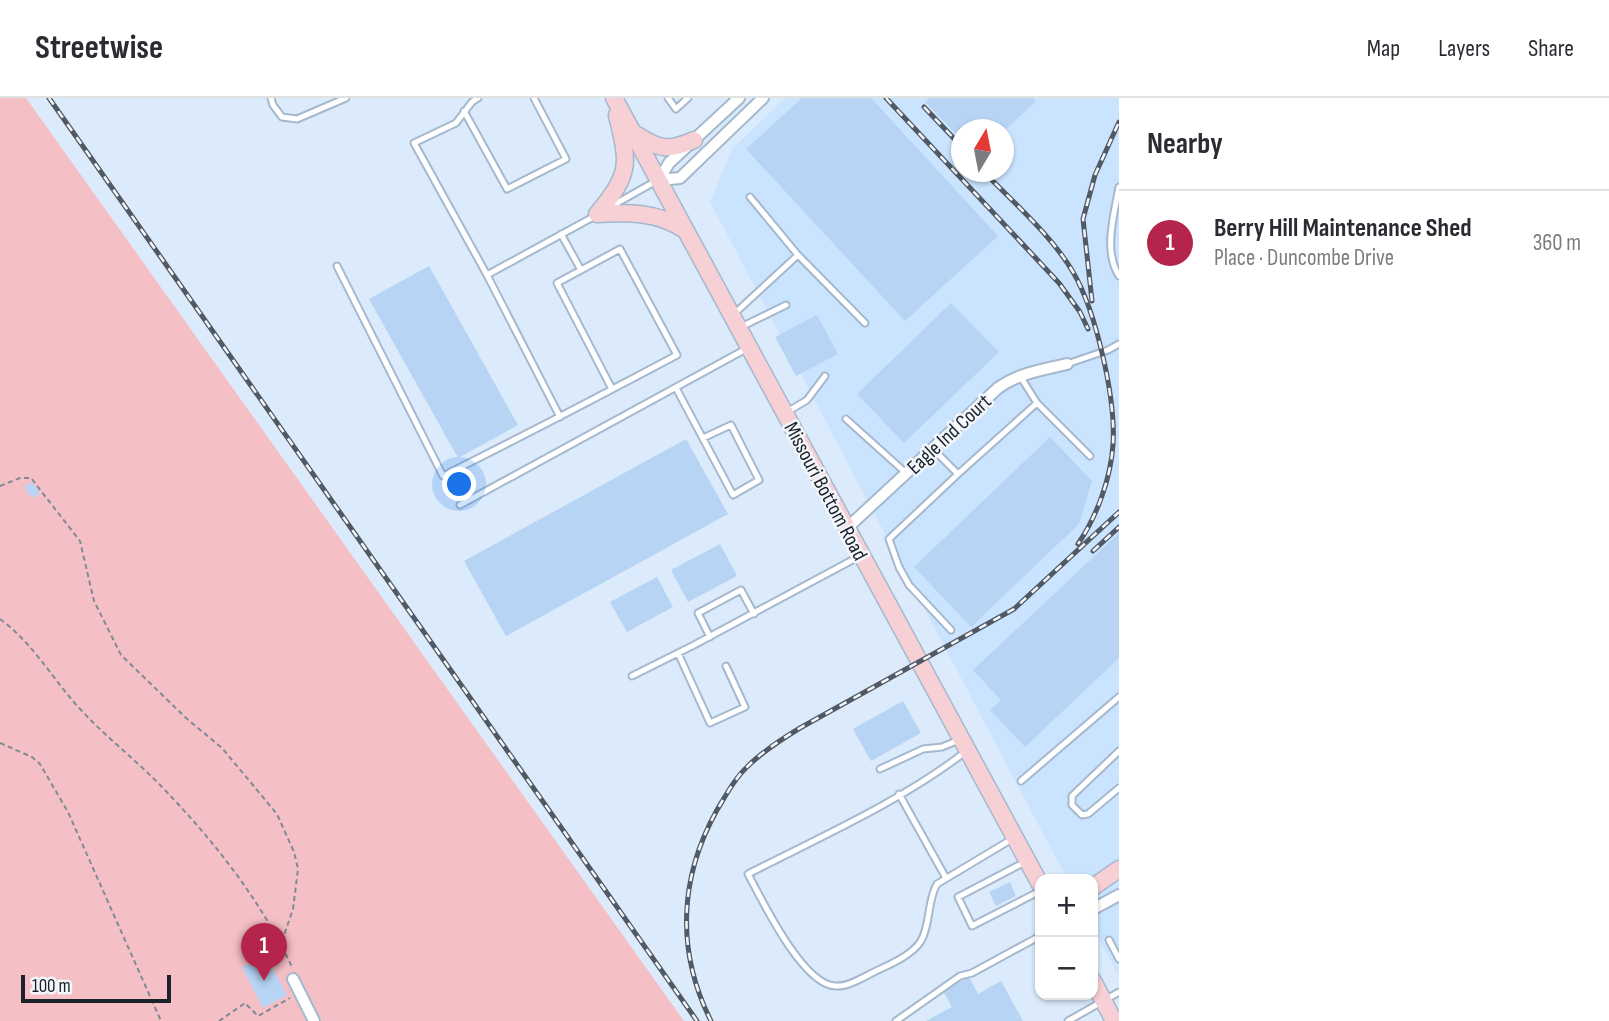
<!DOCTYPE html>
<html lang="en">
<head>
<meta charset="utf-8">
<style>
	body { margin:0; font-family:"Sofia Sans Condensed",sans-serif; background:#f7f7f7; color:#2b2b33 }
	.controls { position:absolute; right:21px; bottom:21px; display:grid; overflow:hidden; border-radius:14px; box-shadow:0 2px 5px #0004 }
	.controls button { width:63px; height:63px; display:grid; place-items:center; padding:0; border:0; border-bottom:2px solid #e1e1e2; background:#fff; color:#2b2b33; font:35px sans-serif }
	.compass { position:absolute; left:951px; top:21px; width:63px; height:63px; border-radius:50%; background:#fff; box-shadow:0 2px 5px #0004; rotate:10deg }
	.scale { position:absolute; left:21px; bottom:18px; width:150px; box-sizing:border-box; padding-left:7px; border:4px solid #1b222a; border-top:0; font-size:19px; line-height:24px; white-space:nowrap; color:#1b222a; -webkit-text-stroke:5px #f3f7fb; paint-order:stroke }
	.you { position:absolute; left:460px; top:387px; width:24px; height:24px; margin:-18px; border:5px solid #fff; border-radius:50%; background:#1a73e8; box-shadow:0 0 0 10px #1a73e833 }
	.badge { display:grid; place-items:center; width:46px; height:46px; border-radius:50%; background:#b5244a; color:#fff; font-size:23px; font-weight:700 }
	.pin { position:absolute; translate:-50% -58px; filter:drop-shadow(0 2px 4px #0008) }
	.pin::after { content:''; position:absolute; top:37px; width:24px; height:21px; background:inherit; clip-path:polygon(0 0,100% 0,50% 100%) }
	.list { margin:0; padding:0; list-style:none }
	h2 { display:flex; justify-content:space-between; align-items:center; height:91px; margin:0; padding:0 28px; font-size:30px }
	h2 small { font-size:23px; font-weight:400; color:#7c7c81 }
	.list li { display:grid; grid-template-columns:46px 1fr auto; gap:21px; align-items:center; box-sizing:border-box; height:105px; padding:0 28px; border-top:2px solid #e1e1e2 }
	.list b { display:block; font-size:26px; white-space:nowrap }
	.list p { margin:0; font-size:23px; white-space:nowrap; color:#7c7c81 }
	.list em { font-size:23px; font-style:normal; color:#7c7c81 }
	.map { position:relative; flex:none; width:1119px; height:923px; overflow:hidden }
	header { display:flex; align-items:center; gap:42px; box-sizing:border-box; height:98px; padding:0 35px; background:#fff; border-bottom:2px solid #e1e1e2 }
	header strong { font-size:33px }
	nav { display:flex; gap:38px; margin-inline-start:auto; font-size:24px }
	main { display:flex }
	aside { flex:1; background:#fff }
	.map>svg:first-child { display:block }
</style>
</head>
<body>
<header>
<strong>Streetwise</strong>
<nav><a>Map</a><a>Layers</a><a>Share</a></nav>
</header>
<main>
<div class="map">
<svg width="1119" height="923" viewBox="0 0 1119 923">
	<rect width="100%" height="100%" fill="#dbebfc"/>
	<path fill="#cae3ff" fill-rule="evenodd" d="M785,0H1119V878L1093,830V781H1067L710,104L732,51ZM962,32H1004V74H962Z"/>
	<path fill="#f5c0c5" d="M0,0H26L684,923H0Z"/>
	<path fill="#b7d4f4" d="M802,0H871L998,138L905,223L746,51Z
		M930,0H1033L1036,3L1004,33V32H962V42L925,4Z
		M429,168L518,327L458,360L369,201Z
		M951,205L999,254L904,345L857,296Z
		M817,217L838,256L796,278L775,239Z
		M1050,339L1092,383L1079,426L971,529L914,469Z
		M686,341L728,416L506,538L464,463Z
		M32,384L40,395L32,400L24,389Z
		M1119,435V560L1025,649L990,612L1001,602L973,572Z
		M720,446L737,478L688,504L671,472Z
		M657,479L673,509L627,534L610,504Z
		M903,603L921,635L871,663L853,631Z
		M1010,784L1016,798L996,808L989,794Z
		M265,856L287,897L263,910L242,869Z
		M969,879L978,896L1001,883L1023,923H926L952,909L943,893Z"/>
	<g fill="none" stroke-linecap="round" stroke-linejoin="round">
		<g stroke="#a5b8cd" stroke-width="9">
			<path id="lane" d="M271,0L273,7L282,19L297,21L346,0
				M478,0L472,4L456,25L414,45L487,177L560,319
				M668,0L676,11L688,0
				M464,13L507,91L566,61L534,0
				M1119,89C1114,117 1103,153 1119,178
				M750,99L798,157
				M610,109L656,83
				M561,136L581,172
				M337,168L443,378C521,339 600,298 677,257L620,151L557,185L612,291
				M487,177L595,118
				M734,216L798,157L865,225
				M741,229L786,207
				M1067,266L1108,252L1119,246
				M1020,278L1037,305
				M676,290L733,397L759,382L731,327L703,340
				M787,314L807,302L825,278
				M846,321L906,375
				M933,351L958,376L889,441L899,469L909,487L951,532
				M958,376L1037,305L1090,358
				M460,407L746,251
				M710,539L698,515L741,492L754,516
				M678,555L710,625L745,609L726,568
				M632,578L694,547L858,459
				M1119,653L1072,698V707L1082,717L1088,716L1119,690
				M965,654C902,703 820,739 748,776C762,802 803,888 836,888C849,889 865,878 876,873C891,866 912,857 921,843C931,825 927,803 937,786L1012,741
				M880,671L923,651L942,649L959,642
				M1021,683L1119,599
				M899,696L946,780
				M1025,764L958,799L972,828L1040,793
				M1109,842L1119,861
				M896,923L960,878L972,875L1040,838
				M1068,923L1119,894"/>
		</g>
		<g stroke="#a5b8cd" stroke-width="14">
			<path id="street" d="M659,82L680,80L763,0
				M659,82L669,65L739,0
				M846,431L998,290C1019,275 1042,272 1067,266
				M1093,811L1119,797
				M293,881L314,923"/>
		</g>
		<g stroke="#a5b8cd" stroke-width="19">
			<path id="secondary" d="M614,0L1040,786
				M637,37C660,52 669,53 694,42
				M597,116C631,75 629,67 617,17
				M597,116C629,114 658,114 685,132
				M1093,789L1119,771
				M1093,883L1114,923"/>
		</g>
		<path stroke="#7e8a96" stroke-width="2" stroke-dasharray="5 3.5" stroke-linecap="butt" d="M0,388L20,380H31L80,443L94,503L121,557L186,620L222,650L277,716L294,754L298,771L293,811L281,846
			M0,521C34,546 53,582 81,612C106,639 136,662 162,689C214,743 260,801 292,869
			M0,645L32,659L40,666L68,714L161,923
			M219,923L245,905L258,918L290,900"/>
		<use href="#lane" stroke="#fff" stroke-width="5"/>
		<use href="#street" stroke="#fff" stroke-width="10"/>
		<use href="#secondary" stroke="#f7d0d6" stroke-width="16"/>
		<g stroke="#505964" stroke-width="5">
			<path id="rail" d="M49,0L697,923
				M886,0L1059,185L1080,214L1088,231
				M924,9L962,49
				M984,74C1013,104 1052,138 1073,174C1096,213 1116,301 1113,346C1111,380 1097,418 1078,446
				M1092,203L1083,121L1095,77L1119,24
				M1093,453L1119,429
				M711,923C676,853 679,780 717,712C726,697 735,680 748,668C763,653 782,641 800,630L1014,511L1119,414"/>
		</g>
		<use href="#rail" stroke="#f3f7fb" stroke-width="2.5" stroke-dasharray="8" stroke-linecap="butt"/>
	</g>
	<g text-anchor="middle" stroke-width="5" stroke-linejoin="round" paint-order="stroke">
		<g font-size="21" fill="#1b222a" stroke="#f3f7fb">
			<text transform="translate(949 336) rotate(-43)" y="7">Eagle Ind Court</text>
			<text transform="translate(826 393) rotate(62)" y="7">Missouri Bottom Road</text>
		</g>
	</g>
</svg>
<div class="controls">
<button>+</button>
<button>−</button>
</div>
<svg class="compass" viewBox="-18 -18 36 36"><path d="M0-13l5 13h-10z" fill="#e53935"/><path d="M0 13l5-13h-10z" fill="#7c7c81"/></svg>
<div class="scale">100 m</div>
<div class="you"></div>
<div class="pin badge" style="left:264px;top:883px">1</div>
</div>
<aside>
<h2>Nearby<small></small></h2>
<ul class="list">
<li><span class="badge">1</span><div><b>Berry Hill Maintenance Shed</b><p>Place · Duncombe Drive</p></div><em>360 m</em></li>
</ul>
</aside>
</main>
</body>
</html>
